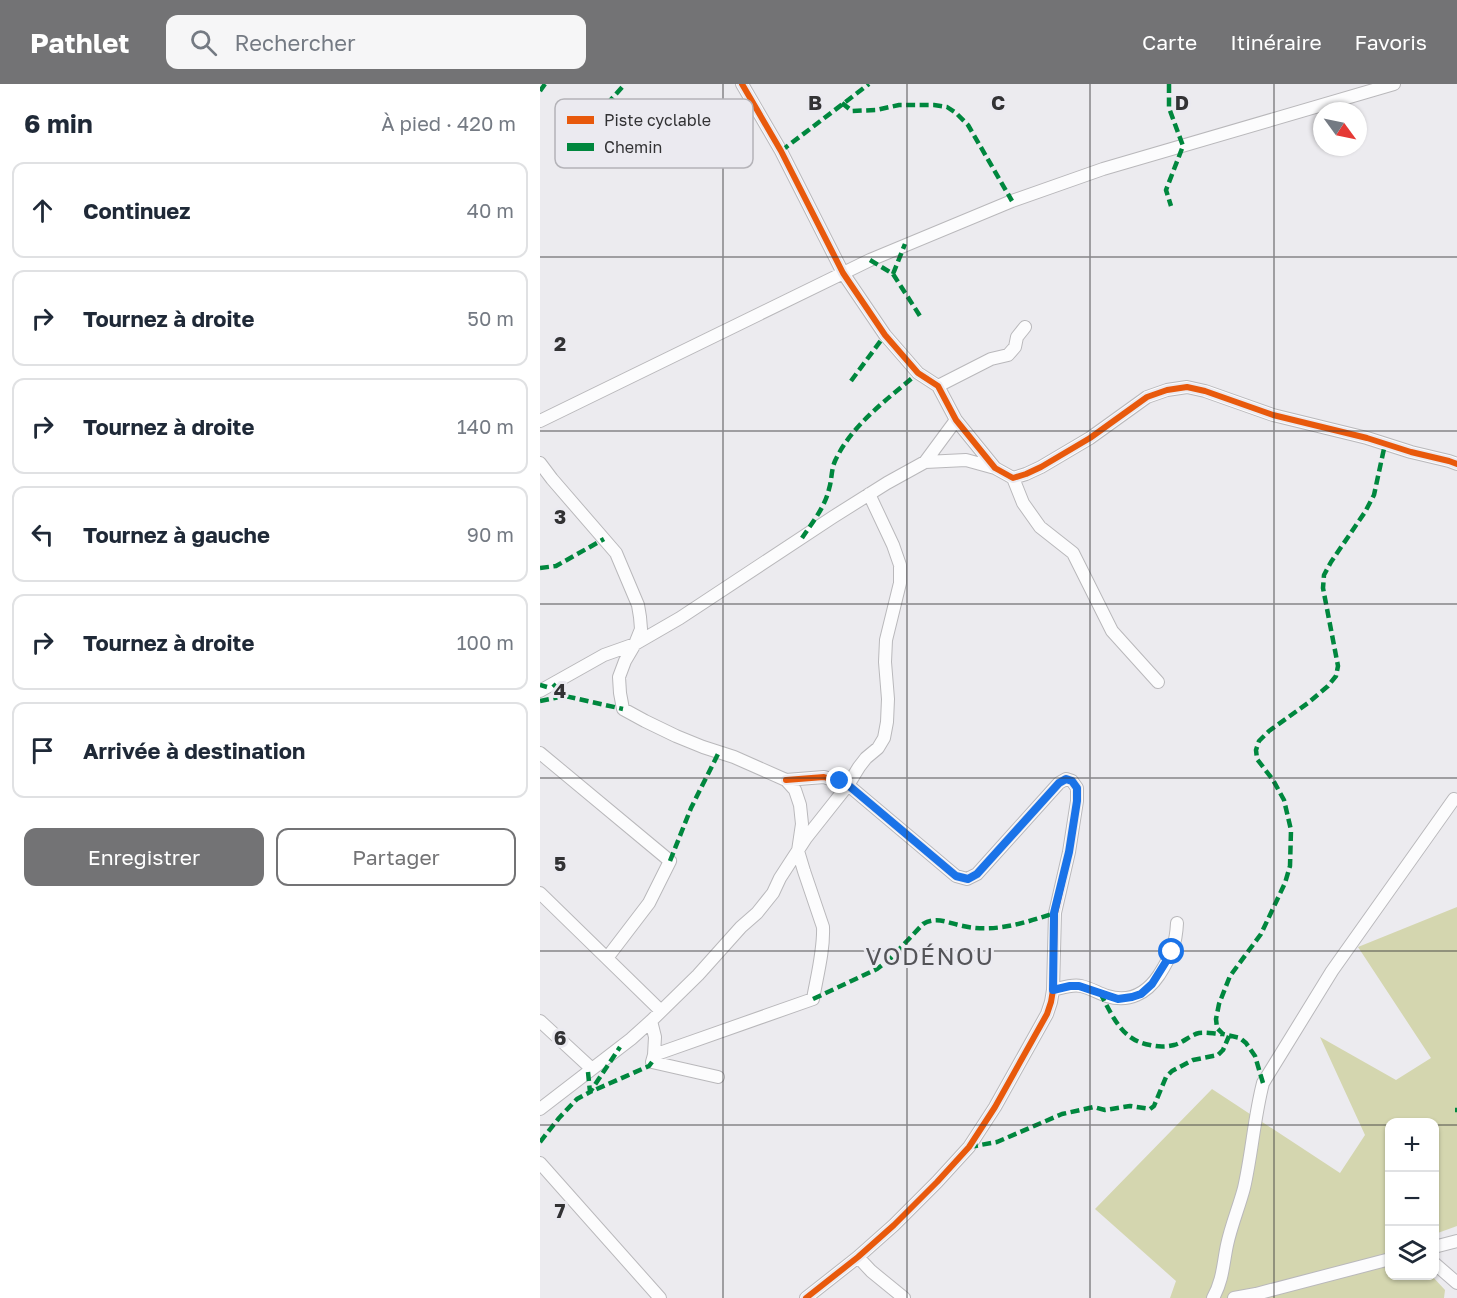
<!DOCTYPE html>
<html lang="fr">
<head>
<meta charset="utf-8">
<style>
	body { margin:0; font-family:"Golos Text",sans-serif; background:#f6f6f7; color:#1f2937 }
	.controls { position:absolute; right:18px; bottom:18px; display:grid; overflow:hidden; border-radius:12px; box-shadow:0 2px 4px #0004 }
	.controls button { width:54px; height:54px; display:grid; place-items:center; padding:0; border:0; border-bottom:2px solid #e0e1e3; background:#fff; color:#1f2937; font:30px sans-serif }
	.compass { position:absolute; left:773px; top:18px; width:54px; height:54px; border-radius:50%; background:#fff; box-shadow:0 2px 4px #0004; rotate:123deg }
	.stop { position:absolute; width:18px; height:18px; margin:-14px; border:4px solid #1a73e8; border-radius:50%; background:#fff }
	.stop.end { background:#1a73e8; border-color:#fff; box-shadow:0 2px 6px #0008 }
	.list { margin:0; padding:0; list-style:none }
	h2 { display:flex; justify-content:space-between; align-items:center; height:78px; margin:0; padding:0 24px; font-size:26px }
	h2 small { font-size:20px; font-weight:400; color:#747a83 }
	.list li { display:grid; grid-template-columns:39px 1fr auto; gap:18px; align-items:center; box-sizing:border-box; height:96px; margin:0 12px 12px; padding:0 12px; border:2px solid #e0e1e3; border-radius:12px }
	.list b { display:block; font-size:22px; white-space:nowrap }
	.list em { font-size:20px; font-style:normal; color:#747a83 }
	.actions { display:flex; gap:12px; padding:18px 24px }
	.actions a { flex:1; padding:14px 0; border:2px solid #737375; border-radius:12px; text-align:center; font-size:21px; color:#737375 }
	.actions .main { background:#737375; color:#fff }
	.icon { flex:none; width:33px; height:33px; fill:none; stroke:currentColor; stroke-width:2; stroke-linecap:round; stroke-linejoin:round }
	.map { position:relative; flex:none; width:917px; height:1214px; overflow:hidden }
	header { display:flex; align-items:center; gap:36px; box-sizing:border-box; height:84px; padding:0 30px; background:#737375; color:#fff }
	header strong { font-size:28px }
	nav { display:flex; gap:33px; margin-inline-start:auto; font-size:21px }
	.search { width:420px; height:54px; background:#f6f6f7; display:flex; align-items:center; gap:15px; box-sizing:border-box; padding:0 21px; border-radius:12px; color:#747a83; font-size:22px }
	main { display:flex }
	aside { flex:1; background:#fff }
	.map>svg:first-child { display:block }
</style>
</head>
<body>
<header>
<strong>Pathlet</strong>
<div class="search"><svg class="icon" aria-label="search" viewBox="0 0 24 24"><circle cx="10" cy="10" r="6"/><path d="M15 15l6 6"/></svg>Rechercher</div>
<nav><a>Carte</a><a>Itinéraire</a><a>Favoris</a></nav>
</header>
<main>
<aside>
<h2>6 min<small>À pied · 420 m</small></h2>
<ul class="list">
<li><svg class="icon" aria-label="ahead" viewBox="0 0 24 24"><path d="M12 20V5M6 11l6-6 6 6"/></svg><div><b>Continuez</b></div><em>40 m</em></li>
<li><svg class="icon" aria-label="right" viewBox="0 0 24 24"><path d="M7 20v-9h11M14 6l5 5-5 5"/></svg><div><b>Tournez à droite</b></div><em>50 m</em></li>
<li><svg class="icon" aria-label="right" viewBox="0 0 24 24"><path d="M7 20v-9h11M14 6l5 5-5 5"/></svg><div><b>Tournez à droite</b></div><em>140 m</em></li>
<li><svg class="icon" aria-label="left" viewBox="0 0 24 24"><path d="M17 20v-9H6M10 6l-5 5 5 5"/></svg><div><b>Tournez à gauche</b></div><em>90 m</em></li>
<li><svg class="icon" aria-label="right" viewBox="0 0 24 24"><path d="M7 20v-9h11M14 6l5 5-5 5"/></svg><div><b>Tournez à droite</b></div><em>100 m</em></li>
<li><svg class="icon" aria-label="arrive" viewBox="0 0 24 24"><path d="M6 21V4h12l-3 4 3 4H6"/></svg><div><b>Arrivée à destination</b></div></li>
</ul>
<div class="actions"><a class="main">Enregistrer</a><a>Partager</a></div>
</aside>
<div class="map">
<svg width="917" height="1214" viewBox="0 0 917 1214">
	<rect width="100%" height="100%" fill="#ecebef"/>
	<path fill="#d4d6af" d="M917,823V1142L895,1150L894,1038H850V1192H892L905,1206L904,1214H630L636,1197L555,1125L672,1005L800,1089L825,1051L780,953L856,996L891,974L818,863Z"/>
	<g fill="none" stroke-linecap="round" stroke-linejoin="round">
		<g stroke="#b9b8bb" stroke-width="14">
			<path id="street" d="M202,0L241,67L303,189L345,251L378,289L398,302L416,336L455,384L473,394L486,390L501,383L550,354L607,313L627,306L647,303L665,307L733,331L827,354L871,368L909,377L917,380
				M398,302L451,275L468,271L475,263L477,253L485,243
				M0,337L330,176L472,117L563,85L854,0
				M385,378L416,336
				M0,379L12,395L76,469L98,521L100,533L101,545L95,560L85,577L79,593L80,609L83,625L105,637L136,652L163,663L194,673L246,696L255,706L260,721L262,740L258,767L264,787L283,843C284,866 277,892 273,915L114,971L112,978L178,993
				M473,394L483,419L500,443L533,469L572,547L618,598
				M0,607L64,571L95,560L140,534L293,433L347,399L385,378L426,376L455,384
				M0,669L130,777L109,819L67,874
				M246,696L284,693L308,701L416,792L427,795L437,790L519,699L526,695L532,697L537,704V717L529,768L515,829L513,906L511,918L507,930L455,1023L429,1063L397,1098L354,1141L318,1173L266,1214
				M0,809L121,927
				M513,906C522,904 531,900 541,902C550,904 558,909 567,912C589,919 607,909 619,891C631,872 636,861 637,839
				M0,937L52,985
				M111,937L115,953L114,971
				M0,1025L91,955L111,937L158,891L201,843L217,829L233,809L240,794L266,754L308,701L319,683L326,674L338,664L344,654L347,638L348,615L345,578L346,556L360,499V481L353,461L329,410
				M0,1079L120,1214
				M894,1163L917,1157
				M318,1173L331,1187L364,1214
				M894,1179L917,1199
				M673,1214C683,1196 683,1180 687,1161C691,1142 699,1123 704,1104C712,1069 714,1034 723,999L792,887L914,715
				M694,1214L716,1210L850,1175"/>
		</g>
		<use href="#street" stroke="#fcfcfd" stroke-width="12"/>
		<path stroke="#00873e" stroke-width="4.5" stroke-dasharray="9 4.5" stroke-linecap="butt" d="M629,0V24L643,62L626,106L631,122
			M0,7L5,0
			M302,19L312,27L336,26L359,21H394L407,23L416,29L428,41L472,117
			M67,20L85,0
			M241,67L329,0
			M330,176L353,190L380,232
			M353,190L365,160
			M311,297L345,251
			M262,454C272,439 285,423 289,405C292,396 291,386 295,377C312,340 348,315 378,289
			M0,484L16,482L64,455
			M13,600L25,612
			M0,601L7,603
			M0,617L25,612L83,625
			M130,777L151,724L179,668
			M560,909C573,932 581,956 610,961C618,963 626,963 634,961C643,959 650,951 659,949C666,948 675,950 683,950
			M273,915L337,885L350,875L383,840C397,832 408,839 423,842C455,849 484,839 515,829
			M48,988L50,1008L109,982L112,978
			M723,999L715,972L706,959L700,954L683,950L677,944L676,935L679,920L690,892L721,850L745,799L750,782L751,746L744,716L733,696L717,675L716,666L719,657L729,647L768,619L788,602L796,592L798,582L783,504L784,491L791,478L825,428L834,411L845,360
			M915,1026H917
			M0,1058L19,1034L37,1015L50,1008L80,963
			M429,1063L457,1058L522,1030L554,1023L565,1026L590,1022L610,1025L614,1022L626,993L632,987L653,976L678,971L683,966L689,952"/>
		<g stroke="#ebeaf0" stroke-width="10">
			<path id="cycleway" d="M202,0L241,67L303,189L345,251L378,289L398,302L416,336L455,384L473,394L486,390L501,383L550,354L607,313L627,306L647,303L665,307L733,331L827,354L871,368L909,377L917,380
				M246,696L284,693L308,701L416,792L427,795L437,790L519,699L526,695L532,697L537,704V717L529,768L515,829L513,906L511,918L507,930L455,1023L429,1063L397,1098L354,1141L318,1173L266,1214"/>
		</g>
		<use href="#cycleway" stroke="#e8590c" stroke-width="6"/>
	</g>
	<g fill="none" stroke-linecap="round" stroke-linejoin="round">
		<path stroke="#1a73e8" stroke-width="8" d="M300,697L308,701L416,792L428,795L437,790L519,699L526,695L532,697L537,704V717L529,768L514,829L513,906L530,902H539L578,915L592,913L601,910L612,900L632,868"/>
	</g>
	<path fill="none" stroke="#323234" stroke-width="1.5" stroke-opacity="0.55" d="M183,0V1214M367,0V1214M550,0V1214M734,0V1214M0,173H917M0,347H917M0,520H917M0,694H917M0,867H917M0,1041H850M894,1041H917"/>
	<g text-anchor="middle" stroke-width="6" stroke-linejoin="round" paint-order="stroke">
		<g font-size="24" letter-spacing="1.5" fill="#545458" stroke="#ebeaf0">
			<text x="390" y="881">VODÉNOU</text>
		</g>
	</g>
	<rect x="15" y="15" width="198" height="69" rx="9" fill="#ebeaf0" stroke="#b4b3b8" stroke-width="1.5"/>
	<rect x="27" y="32" width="27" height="8" fill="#e8590c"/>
	<rect x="27" y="59" width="27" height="8" fill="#00873e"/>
	<g font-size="16" fill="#323234">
		<text x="64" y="42">Piste cyclable</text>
		<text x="64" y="69">Chemin</text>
	</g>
	<g font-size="20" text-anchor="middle" font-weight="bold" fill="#323234" stroke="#ebeaf0" stroke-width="6" stroke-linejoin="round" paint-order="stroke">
		<text x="275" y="26">B</text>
		<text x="458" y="26">C</text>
		<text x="642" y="26">D</text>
		<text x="20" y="267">2</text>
		<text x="20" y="440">3</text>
		<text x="20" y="614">4</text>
		<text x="20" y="787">5</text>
		<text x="20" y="961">6</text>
		<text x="20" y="1134">7</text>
	</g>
</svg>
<div class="controls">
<button>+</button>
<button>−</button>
<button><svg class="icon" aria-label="layers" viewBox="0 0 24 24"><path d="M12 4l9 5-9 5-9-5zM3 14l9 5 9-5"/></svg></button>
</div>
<svg class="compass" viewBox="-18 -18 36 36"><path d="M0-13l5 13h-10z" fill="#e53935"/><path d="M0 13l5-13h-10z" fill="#747a83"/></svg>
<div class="stop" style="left:632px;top:868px"></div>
<div class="stop end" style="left:300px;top:697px"></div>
</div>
</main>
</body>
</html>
